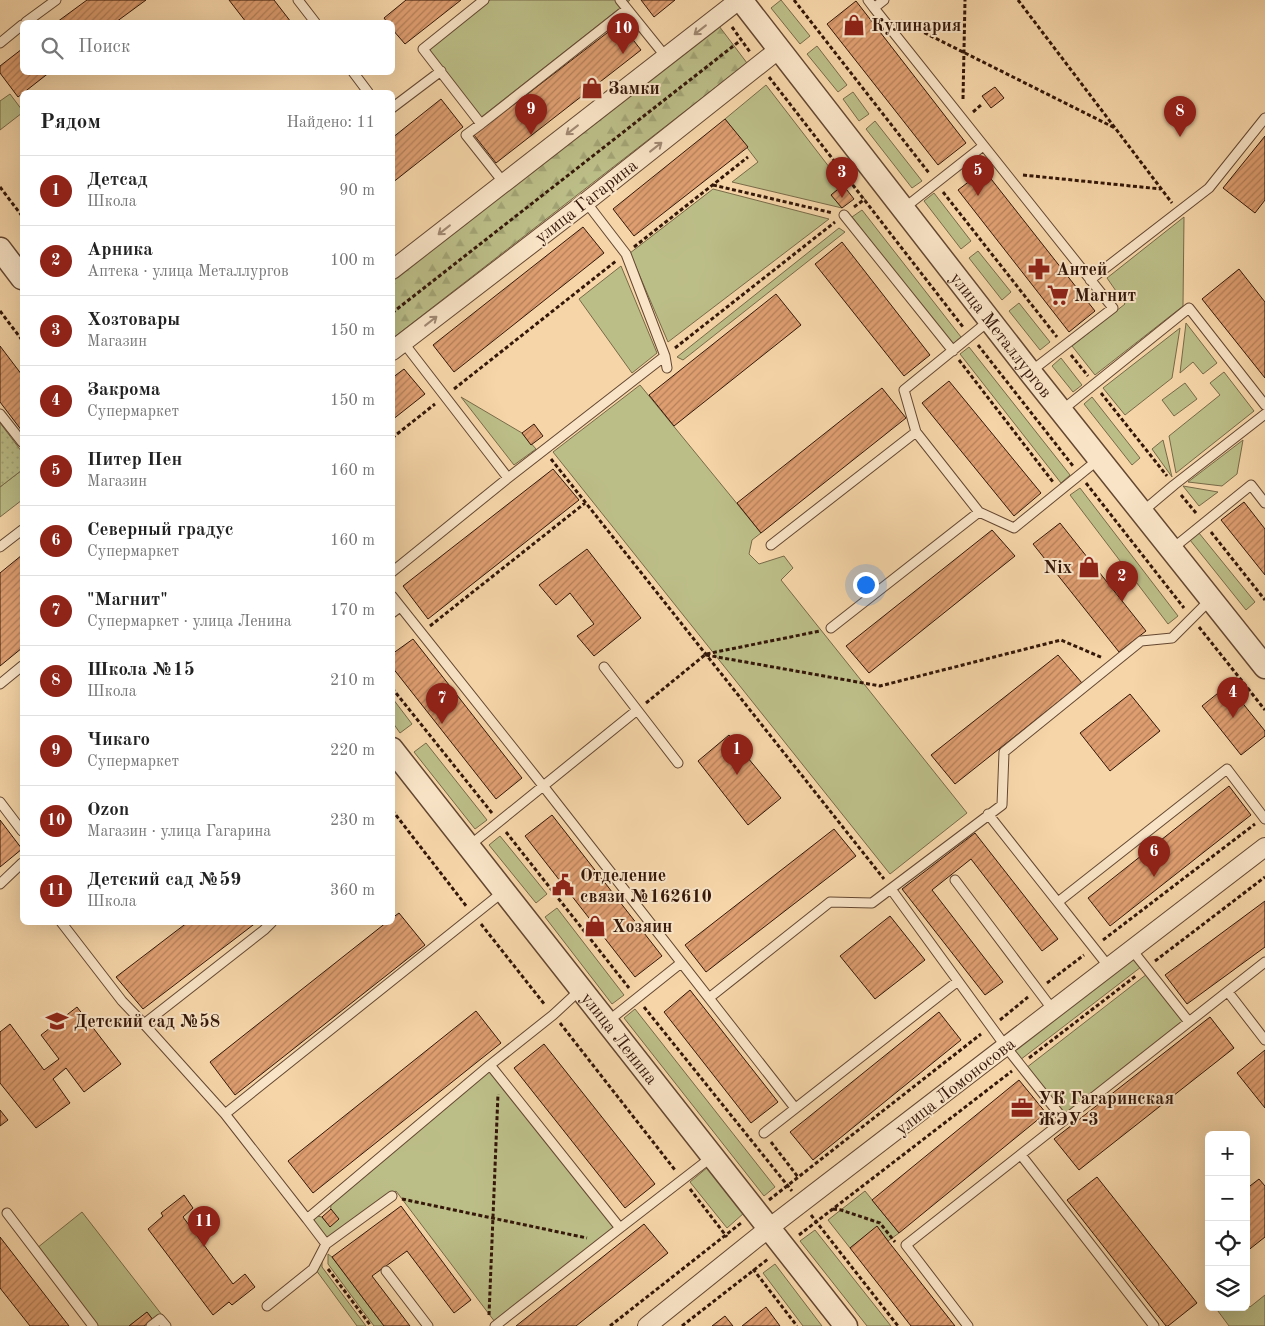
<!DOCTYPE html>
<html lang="ru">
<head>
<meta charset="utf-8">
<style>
	body { margin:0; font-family:"Old Standard TT",serif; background:#f6f6f6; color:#222 }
	.controls { position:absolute; right:15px; bottom:15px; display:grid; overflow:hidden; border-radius:8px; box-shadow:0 5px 20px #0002 }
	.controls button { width:45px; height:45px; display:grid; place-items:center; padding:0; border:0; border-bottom:1px solid #e0e0e0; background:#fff; color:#222; font:25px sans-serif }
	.you { position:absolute; left:865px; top:584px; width:18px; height:18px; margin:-12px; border:4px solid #fff; border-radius:50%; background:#1a73e8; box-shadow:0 0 0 8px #1a73e833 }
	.badge { display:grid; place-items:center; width:32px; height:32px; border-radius:50%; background:#8f2418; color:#fff; font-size:16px; font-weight:700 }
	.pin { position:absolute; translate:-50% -41px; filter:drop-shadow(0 1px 2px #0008) }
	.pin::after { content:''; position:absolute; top:26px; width:18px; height:15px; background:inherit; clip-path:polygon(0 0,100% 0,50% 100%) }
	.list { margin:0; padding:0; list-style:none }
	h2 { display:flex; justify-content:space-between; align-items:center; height:65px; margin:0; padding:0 20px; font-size:21px }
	h2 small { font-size:16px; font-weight:400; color:#767676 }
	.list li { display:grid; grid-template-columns:32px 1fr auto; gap:15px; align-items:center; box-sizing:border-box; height:70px; padding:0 20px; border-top:1px solid #e0e0e0 }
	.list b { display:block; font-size:19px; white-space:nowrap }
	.list p { margin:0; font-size:16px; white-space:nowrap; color:#767676 }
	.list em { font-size:16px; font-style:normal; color:#767676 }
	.icon { flex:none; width:28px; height:28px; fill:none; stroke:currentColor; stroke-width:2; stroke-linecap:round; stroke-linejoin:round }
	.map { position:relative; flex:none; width:1265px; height:1326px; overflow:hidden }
	.search { position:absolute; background:#fff; box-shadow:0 5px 20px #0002; left:20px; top:20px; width:375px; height:55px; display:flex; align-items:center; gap:12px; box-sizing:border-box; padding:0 18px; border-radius:8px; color:#767676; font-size:19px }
	.panel { position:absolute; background:#fff; box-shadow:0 5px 20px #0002; left:20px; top:90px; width:375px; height:835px; border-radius:8px }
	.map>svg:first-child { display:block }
</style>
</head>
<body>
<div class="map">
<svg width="1265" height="1326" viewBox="0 0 1265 1326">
	<defs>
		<pattern id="forest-firs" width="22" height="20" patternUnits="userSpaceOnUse" patternTransform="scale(1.25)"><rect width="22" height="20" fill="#bcbe88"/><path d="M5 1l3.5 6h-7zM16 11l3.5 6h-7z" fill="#a2a374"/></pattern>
		<pattern id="park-dots" width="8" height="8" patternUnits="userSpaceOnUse" patternTransform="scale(1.25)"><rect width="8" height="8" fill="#bcbe88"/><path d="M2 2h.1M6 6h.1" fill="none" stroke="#a2a374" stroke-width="1.8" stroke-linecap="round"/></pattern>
		<pattern id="building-hatch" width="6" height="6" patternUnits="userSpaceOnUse" patternTransform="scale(1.25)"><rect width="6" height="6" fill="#de9e70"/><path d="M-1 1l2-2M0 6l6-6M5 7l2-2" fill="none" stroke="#b5805a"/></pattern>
	</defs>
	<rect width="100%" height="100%" fill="#f6d6a9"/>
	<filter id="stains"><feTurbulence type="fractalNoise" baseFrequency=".004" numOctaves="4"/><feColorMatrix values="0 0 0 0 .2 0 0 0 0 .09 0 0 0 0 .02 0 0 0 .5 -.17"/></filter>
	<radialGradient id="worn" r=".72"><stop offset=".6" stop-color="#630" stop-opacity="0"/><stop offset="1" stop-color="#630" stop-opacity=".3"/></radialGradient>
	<path fill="#bcbe88" stroke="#786a48" d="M490,0H630L480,118L428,50Z
		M781,0L810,36L800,44L771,8Z
		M817,46L847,85L838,92L807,54Z
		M766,85L843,185L831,195L842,208L732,182L758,162L725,119Z
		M853,92L869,114L859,121L843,99Z
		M10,94L22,110V113L0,130V101Z
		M875,121L922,181L912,188L866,129Z
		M713,189L829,219L668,342L630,253Z
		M934,193L971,241L961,249L924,201Z
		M862,210L961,337L952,345L852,217Z
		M1184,217L1183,306L1095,375L1072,346L1125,304L1107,278Z
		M839,228L845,232L683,360L677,357Z
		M978,251L1011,292L1002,300L969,258Z
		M621,266L657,353L632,373L579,299Z
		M1019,303L1050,342L1040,350L1009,311Z
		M1186,323L1217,363L1203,374L1193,362L1180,373Z
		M1180,328L1172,378L1125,415L1103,388Z
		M969,347L1070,475L1061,483L960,354Z
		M1061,358L1082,385L1073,392L1052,366Z
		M1224,372L1254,411L1176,473L1169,436L1220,395L1210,383Z
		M1185,383L1197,399L1174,416L1162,400Z
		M640,385L761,533L752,540L749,554L759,564L784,556L793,568L781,580L967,813L890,874L553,452Z
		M461,397L522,433L536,449L514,465Z
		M1092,397L1140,458L1132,465L1084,404Z
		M1163,440L1172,477L1152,449Z
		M1243,440L1237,474L1222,486L1188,482Z
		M22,470V500L0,517V487Z
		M1183,486L1218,492L1199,506Z
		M1080,488L1178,616L1168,624L1070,495Z
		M1199,533L1255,602L1246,610L1190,540Z
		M393,699L412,724L400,733L393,723Z
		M426,743L487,820L475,829L414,752Z
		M500,836L547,894L536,903L489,845Z
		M557,908L624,995L612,1004L545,917Z
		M1133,956L1141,967L1020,1060L1012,1050Z
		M1147,974L1185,1021L1066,1117L1026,1068Z
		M635,1009L775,1187L764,1196L624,1018Z
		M489,1070L616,1228L495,1322L396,1191L327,1241L312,1220L317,1216L322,1217L330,1226L331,1202Z
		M708,1167L744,1213L727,1228L690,1182Z
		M865,1191L899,1233L888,1241L877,1227L850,1248L828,1220Z
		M82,1212L162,1315L154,1321L147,1312L129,1326H97L37,1248Z
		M815,1230L891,1326H867L800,1241Z
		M328,1254L332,1257L384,1326H374L328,1264Z
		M322,1257V1267L366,1326H357L316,1270Z
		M775,1264L822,1326H803L763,1273Z
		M1265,1295V1326H1229L1215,1307H1246V1304L1250,1307Z"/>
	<path fill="url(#forest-firs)" stroke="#786a48" d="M719,26L747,63L393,338V280Z"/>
	<path fill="url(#park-dots)" stroke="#786a48" d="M0,423L22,452V470L0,487Z"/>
	<path fill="url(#building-hatch)" stroke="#341709" d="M87,0H146L116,22H57Z
		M229,0H274L291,22H246Z
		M406,0H461L405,44L392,29V22H387L384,18Z
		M641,0H675L654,17Z
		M856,1L966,143L938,165L827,24Z
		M620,23L641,50L496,163L474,135Z
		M22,49V72H50L18,97L0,73V66Z
		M995,87L1004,98L991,108L982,96Z
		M441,99L463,127L392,183V138Z
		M725,119L748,147L634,236L613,209Z
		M1265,136V200L1255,213L1223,188Z
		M984,170L1095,311L1069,332L958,190Z
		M843,185L854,199L842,208L831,195Z
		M583,227L604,253L454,372L433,345Z
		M842,242L930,355L904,376L815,264Z
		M1239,269L1265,302V378L1202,299Z
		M776,294L801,325L674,426L649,395Z
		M0,346L22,375V431L0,402Z
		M404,369L425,394L392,420V378Z
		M949,381L1041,493L1014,516L922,403Z
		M882,388L906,418L761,533L737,503Z
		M534,424L543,436L531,445L522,433Z
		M553,469L579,500L428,619L403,586Z
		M1244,502L1265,529V575L1221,520Z
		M1060,523L1146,631L1119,652L1033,544Z
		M992,530L1015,556L869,673L846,646Z
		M587,549L641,618L594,656L577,636L594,624L570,593L556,605L539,585Z
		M22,555V648L0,666V573Z
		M413,639L522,778L496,799L392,667V654Z
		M1058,655L1082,683L955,784L931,755Z
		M1228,685L1265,731V736L1241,755L1202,706Z
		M1130,694L1160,731L1110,771L1080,733Z
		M729,735L781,798L748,825L698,761Z
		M1229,786L1251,815L1110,926L1088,898Z
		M552,815L662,956L635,977L525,836Z
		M0,820L22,849L0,867Z
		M834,829L856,856L706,972L685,945Z
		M975,833L1058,939L1042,951L971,859L932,890L1003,982L985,995L902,889Z
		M1265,901V947L1187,1004L1165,975Z
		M399,913L425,945L235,1095L210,1062L387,922H392V918Z
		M890,916L925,960L875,999L840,956Z
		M188,922H257L143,1009L116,977Z
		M690,990L778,1102L751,1123L664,1012Z
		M77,1007L121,1064L84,1092L66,1068L53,1079L70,1103L36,1128L0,1083V1032L10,1024L44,1070L59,1059L41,1035Z
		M476,1011L501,1043L313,1193L288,1161Z
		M939,1012L961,1040L813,1160L790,1132Z
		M1210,1017L1234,1048L1079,1170L1054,1139Z
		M544,1044L655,1184L625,1208L514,1068Z
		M1265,1050V1108L1237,1073Z
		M1019,1080L1046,1113L899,1233L872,1200Z
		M0,1110L8,1120L0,1126Z
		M1097,1177L1197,1303L1168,1326H1166L1067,1200Z
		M1259,1179L1265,1186V1237L1246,1252V1189Z
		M184,1195L193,1208L183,1217L233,1284L245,1274L255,1287L232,1305L229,1302L213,1315L148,1229L163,1216L161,1213Z
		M401,1206L471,1300L454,1313L407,1251L372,1276L410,1326H384L332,1257Z
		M331,1209L339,1219L330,1227L322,1217Z
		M644,1224L668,1253L576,1326H516Z
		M877,1226L888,1241L955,1326H911L850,1248Z
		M0,1237L69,1326H30L0,1288Z
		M766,1307L780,1326H742Z
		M147,1312L153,1320L144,1326H129Z
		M725,1316L733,1326H712Z"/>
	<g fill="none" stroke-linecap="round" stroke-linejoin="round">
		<g stroke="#644731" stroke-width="11">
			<path id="service" d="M298,0L315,22
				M484,0L423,49L481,124L627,9
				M620,0L666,57
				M868,0L874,8L884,0
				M874,8L1113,308L1030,372
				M26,22L56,0
				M0,43L22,25
				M353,72L368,92
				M392,108L441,71
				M481,124L466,135L504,183
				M586,202L626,254L665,356L667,368
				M903,209L983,146
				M844,215L953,351
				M1090,280L1209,188L1265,118
				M990,320L904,390L916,432L979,512L1014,528L1099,459
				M403,342L508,478
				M1061,411L1189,308L1265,405
				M0,414L22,442
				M1142,512L1174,485L1265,414
				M771,545L916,432
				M0,547L22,530
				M1172,549L1251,485L1265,503
				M392,572L508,478L665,356
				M392,596L544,787L795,1108
				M392,613L400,607
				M831,628L979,512
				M604,667L678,763
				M0,684L22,666
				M0,802L22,831
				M988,814L1109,967
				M469,846L636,711
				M955,880L1053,1010
				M0,884L22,863
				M891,889L1006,1047L1064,1120
				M1058,902L1227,769L1265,819
				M61,922L122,1001L144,1024
				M1132,950L1189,1022
				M1228,992L1265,1040
				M709,998L830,902L872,903L1002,805L1004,752L1141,641L1172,638L1211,599
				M607,1022L681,963
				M490,1065L553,1015L580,990
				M225,1114L144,1024L264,930L272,922
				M764,1133L958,981
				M1021,1155L1154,1326
				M7,1213L93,1326
				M307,1219L326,1244
				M620,1228L713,1156
				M386,1271L428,1326
				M267,1306L313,1269L326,1244L392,1196
				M151,1326L160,1319L166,1326
				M495,1326L620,1228L490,1065L307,1219L225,1114L504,891
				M968,1326L906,1245L1265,962"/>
		</g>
		<g stroke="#644731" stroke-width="20">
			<path id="minor" d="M392,270L739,0
				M392,351L586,202L778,50
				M647,1326L769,1228L1265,847"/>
		</g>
		<g stroke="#644731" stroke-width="25">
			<g id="tertiary">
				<path id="s1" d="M741,0L1030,372L1265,667"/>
				<path d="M0,249L22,278"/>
				<path id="s2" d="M392,749L846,1326"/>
			</g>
		</g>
		<path stroke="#341709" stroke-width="3" stroke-dasharray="4 2.5" stroke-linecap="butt" d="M794,0L929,173
			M1018,0L1172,203
			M901,21L1115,128
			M732,27L750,52
			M769,77L963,327
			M963,99L965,0
			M973,112L981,105
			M1023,175L1161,189
			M713,185L833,213
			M0,187L22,216
			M943,192L1057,337
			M854,207L865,199
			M634,247L748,157
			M0,311L22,340
			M392,313L741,40
			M978,345L1073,466
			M675,348L835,222
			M1071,355L1088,376
			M959,360L1053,482
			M454,389L616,261
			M1101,393L1167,476
			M392,438L435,404
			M551,459L884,879
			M1086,483L1184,608
			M1181,495L1196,513
			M1211,532L1265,600
			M430,626L585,503
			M1199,627L1265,710
			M706,655L880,686L1061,640L1103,658
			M392,688L492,813
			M646,703L706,654L820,631
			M392,810L467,907
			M506,832L629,988
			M481,924L545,1005
			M1103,940L1255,824
			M1155,961L1265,877
			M1047,983L1084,955
			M644,1007L792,1191
			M1000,1020L1028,997
			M560,1023L675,1170
			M1029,1058L1137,975
			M771,1142L798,1177
			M690,1189L727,1237
			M402,1199L587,1238
			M769,1200L981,1034
			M833,1209L841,1210L880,1223L895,1242
			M811,1215L898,1326
			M799,1235L1012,1071
			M328,1269L371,1326
			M753,1269L797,1326
			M489,1315L498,1094
			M610,1326L741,1223
			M682,1326L768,1259"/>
		<use href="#service" stroke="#f9e4c7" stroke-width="9"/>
		<use href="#minor" stroke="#f9e4c7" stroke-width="18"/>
		<use href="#tertiary" stroke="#f9e4c7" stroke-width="22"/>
	</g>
	<defs><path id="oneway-shaft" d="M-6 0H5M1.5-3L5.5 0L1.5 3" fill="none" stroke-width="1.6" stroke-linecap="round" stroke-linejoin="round" transform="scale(1.25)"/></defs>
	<g stroke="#a08872">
		<use href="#oneway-shaft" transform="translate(700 30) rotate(142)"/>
		<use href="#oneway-shaft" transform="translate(572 130) rotate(142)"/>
		<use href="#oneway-shaft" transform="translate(656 147) rotate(-38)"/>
		<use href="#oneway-shaft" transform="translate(444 230) rotate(142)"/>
		<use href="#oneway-shaft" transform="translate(431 321) rotate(-38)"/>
	</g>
	<defs>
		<g id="shop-bare" transform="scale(1.725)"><path d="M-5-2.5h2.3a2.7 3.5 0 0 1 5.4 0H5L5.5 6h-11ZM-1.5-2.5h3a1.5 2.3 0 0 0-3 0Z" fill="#8f2418" stroke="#f9e4c7" stroke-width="2.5" paint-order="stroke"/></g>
		<g id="pharmacy-bare" transform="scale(1.725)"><path d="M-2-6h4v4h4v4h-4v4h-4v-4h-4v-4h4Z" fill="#8f2418" stroke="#f9e4c7" stroke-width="2.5" paint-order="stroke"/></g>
		<g id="supermarket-bare" transform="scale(1.725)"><path d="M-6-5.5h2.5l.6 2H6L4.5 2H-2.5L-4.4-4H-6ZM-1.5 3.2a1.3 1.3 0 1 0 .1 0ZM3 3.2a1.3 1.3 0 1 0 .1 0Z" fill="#8f2418" stroke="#f9e4c7" stroke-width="2.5" paint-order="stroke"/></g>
		<g id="civic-bare" transform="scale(1.725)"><path d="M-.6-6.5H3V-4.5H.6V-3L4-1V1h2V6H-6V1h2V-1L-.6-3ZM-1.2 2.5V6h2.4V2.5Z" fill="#8f2418" stroke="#f9e4c7" stroke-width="2.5" paint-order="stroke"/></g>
		<g id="school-bare" transform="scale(1.725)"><path d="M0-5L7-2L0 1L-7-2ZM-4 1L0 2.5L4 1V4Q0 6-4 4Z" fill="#8f2418" stroke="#f9e4c7" stroke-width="2.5" paint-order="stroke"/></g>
		<g id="office-bare" transform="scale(1.725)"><path d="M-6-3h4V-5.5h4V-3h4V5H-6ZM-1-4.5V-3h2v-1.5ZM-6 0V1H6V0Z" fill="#8f2418" stroke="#f9e4c7" stroke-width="2.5" paint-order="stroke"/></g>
	</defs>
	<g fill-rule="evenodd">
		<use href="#shop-bare" x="854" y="25"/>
		<use href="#shop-bare" x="592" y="88"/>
		<use href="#pharmacy-bare" x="1039" y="269"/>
		<use href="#supermarket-bare" x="1058" y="295"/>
		<use href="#shop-bare" x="1089" y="567"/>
		<use href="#civic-bare" x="563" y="885"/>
		<use href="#shop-bare" x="595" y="926"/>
		<use href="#school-bare" x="57" y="1021"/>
		<use href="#office-bare" x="1022" y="1108"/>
	</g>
	<g text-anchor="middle" stroke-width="4" stroke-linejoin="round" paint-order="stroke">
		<g font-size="18" font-weight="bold" fill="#341709" stroke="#f9e4c7" text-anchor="start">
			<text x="871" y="31">Кулинария</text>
			<text x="608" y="94">Замки</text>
			<text x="1056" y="275">Антей</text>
			<text x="1074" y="301">Магнит</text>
			<text x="1072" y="573" text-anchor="end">Nix</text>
			<text x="580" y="881">Отделение<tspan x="580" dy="21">связи №162610</tspan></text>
			<text x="612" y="932">Хозяин</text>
			<text x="74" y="1027">Детский сад №58</text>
			<text x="1038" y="1104">УК Гагаринская<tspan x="1038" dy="21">ЖЭУ-3</tspan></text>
		</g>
		<g font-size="18" fill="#341709" stroke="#f9e4c7">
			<text transform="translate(586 201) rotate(-38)" y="6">улица Гагарина</text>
			<text dy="6" stroke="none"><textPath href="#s1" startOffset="424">улица Металлургов</textPath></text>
			<text dy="6" stroke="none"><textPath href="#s2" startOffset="368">улица Ленина</textPath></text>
			<text transform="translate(955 1086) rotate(-38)" y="6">улица Ломоносова</text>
		</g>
	</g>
	<rect width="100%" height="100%" filter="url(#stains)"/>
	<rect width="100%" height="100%" fill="url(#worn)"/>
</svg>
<div class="controls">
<button>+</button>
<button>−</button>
<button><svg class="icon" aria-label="locate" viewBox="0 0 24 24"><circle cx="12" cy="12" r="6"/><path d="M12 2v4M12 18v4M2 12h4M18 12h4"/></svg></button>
<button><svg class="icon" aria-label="layers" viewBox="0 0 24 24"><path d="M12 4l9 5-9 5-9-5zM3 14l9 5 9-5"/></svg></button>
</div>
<div class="you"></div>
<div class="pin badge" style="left:737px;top:775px">1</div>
<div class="pin badge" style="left:1122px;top:602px">2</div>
<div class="pin badge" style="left:842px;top:198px">3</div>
<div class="pin badge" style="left:1233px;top:718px">4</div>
<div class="pin badge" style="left:978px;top:196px">5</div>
<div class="pin badge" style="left:1154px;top:877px">6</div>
<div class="pin badge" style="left:442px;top:724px">7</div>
<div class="pin badge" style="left:1180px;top:137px">8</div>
<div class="pin badge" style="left:531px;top:135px">9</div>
<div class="pin badge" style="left:623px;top:54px">10</div>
<div class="pin badge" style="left:204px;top:1247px">11</div>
<div class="search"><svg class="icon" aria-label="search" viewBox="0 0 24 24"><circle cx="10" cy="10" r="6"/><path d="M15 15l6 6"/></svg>Поиск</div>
<section class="panel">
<h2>Рядом<small>Найдено: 11</small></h2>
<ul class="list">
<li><span class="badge">1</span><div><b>Детсад</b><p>Школа</p></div><em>90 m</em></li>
<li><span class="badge">2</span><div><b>Арника</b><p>Аптека · улица Металлургов</p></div><em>100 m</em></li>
<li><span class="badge">3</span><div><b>Хозтовары</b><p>Магазин</p></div><em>150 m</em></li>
<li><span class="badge">4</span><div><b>Закрома</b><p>Супермаркет</p></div><em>150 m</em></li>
<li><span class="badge">5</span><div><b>Питер Пен</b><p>Магазин</p></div><em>160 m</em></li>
<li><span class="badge">6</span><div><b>Северный градус</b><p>Супермаркет</p></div><em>160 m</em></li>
<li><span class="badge">7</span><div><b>&quot;Магнит&quot;</b><p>Супермаркет · улица Ленина</p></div><em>170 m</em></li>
<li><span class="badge">8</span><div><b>Школа №15</b><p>Школа</p></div><em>210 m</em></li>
<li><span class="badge">9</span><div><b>Чикаго</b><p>Супермаркет</p></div><em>220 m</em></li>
<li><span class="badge">10</span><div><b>Ozon</b><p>Магазин · улица Гагарина</p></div><em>230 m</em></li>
<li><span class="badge">11</span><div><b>Детский сад №59</b><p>Школа</p></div><em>360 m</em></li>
</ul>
</section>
</div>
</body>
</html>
